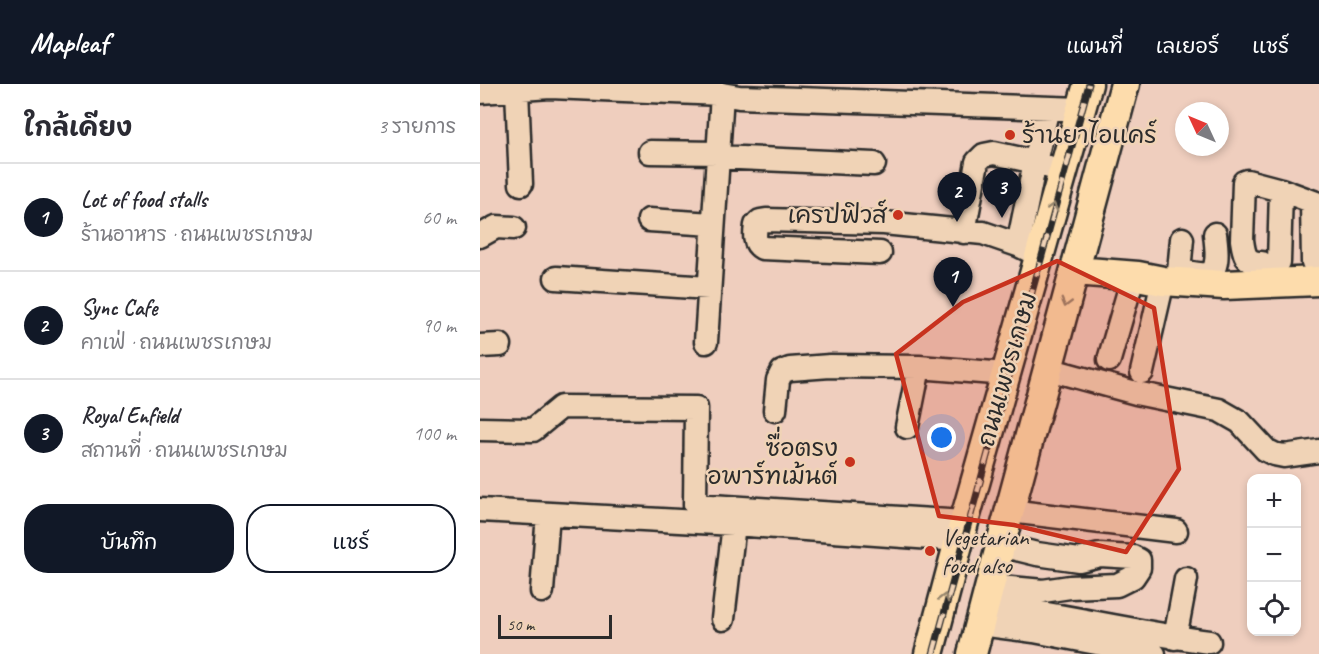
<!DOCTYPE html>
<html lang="th">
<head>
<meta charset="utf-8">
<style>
	body { margin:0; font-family:Caveat,"Playpen Sans Thai",sans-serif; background:#f2f2f3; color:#2b2b33 }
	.controls { position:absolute; right:18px; bottom:18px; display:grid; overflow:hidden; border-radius:12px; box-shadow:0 3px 9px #0003 }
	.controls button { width:54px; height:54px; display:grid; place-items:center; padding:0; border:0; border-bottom:2px solid #e1e1e2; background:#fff; color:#2b2b33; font:30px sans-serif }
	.compass { position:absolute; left:695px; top:18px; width:54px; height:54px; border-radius:50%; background:#fff; box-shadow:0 3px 9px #0003; rotate:314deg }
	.scale { position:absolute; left:18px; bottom:15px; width:114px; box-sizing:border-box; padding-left:6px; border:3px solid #2b2b2b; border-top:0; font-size:16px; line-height:21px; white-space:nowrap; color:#2b2b2b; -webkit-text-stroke:4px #f0d3b6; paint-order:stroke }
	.you { position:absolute; left:462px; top:354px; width:21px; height:21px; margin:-15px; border:4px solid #fff; border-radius:50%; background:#1a73e8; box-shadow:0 0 0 9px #1a73e833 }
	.badge { display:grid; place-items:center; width:39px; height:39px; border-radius:50%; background:#111827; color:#fff; font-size:20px; font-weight:700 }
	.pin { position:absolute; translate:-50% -50px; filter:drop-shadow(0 2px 3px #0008) }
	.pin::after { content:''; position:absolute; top:32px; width:21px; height:18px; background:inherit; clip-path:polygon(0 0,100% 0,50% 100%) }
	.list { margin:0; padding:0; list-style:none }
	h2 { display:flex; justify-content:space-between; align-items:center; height:78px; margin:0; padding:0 24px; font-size:26px }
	h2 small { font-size:20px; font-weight:400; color:#7c7c81 }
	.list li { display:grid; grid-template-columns:39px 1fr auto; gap:18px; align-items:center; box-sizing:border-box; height:108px; padding:0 24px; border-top:2px solid #e1e1e2 }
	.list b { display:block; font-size:22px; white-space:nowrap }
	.list p { margin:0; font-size:20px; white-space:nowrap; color:#7c7c81 }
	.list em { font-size:20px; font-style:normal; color:#7c7c81 }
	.actions { display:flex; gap:12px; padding:18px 24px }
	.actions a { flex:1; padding:14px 0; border:2px solid #111827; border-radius:24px; text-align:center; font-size:21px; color:#111827 }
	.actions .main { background:#111827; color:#fff }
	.icon { flex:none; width:33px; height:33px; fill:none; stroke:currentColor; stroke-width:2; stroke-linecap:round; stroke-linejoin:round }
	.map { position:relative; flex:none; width:839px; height:570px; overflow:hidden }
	header { display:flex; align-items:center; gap:36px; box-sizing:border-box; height:84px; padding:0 30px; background:#111827; color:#fff }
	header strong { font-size:28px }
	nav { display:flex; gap:33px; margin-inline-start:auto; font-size:21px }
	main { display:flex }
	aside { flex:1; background:#fff }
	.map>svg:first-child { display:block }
</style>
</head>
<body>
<header>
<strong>Mapleaf</strong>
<nav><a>แผนที่</a><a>เลเยอร์</a><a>แชร์</a></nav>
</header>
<main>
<aside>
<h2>ใกล้เคียง<small>3 รายการ</small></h2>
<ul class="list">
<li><span class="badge">1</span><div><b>Lot of food stalls</b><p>ร้านอาหาร · ถนนเพชรเกษม</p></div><em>60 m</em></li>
<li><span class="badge">2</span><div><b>Sync Cafe</b><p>คาเฟ่ · ถนนเพชรเกษม</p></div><em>90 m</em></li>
<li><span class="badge">3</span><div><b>Royal Enfield</b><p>สถานที่ · ถนนเพชรเกษม</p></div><em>100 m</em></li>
</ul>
<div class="actions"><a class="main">บันทึก</a><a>แชร์</a></div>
</aside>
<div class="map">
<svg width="839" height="570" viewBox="0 0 839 570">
	<rect width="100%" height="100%" fill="#efcebe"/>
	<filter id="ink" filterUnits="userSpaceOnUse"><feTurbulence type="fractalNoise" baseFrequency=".0167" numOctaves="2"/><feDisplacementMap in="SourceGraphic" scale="12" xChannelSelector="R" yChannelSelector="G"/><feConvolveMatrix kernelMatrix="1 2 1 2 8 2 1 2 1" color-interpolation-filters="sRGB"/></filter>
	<g filter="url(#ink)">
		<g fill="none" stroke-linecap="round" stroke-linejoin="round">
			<g stroke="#2b2b2b" stroke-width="27">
				<path id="minor" d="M37,6L41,100
					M0,8L70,3L242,10L259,13L601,25
					M170,68L238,69
					M238,73L394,80
					M832,118L833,178
					M169,136L233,140
					M484,148L497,78L504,71L514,69L555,78L583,88
					M0,152L16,143L34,144
					M538,161L555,78L568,24
					M400,169L282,164C273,159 275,149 276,141L280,137L286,136L404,139L503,149L538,161L560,172
					M799,178L801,106
					M706,188C712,189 720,191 726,190C741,189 736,160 735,150
					M76,194L229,204
					M698,198L702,155
					M783,199L782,179C765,179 764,170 762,156L764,98L767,97L801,106L839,120
					M226,258L242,10
					M0,262L20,261
					M629,276L653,193
					M568,285L656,309L739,326L760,338L786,366L794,370L804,372L839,367
					M662,288L683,197
					M295,326L298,296L302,288L310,285L350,282L439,283L526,290
					M427,343L439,283
					M0,345L53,346L81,323L216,324L215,421L484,438
					M0,426L254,440L480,456
					M529,427L696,447
					M510,502L563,507L590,503L637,501L653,493L659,484V476L653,473L620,471L599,476L557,470L520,461
					M62,507L68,430
					M505,520C580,530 654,548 729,558
					M243,535L254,440
					M500,540L554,547L674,570
					M695,554L706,495"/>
			</g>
			<g stroke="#2b2b2b" stroke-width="33">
				<path id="major" d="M595,187L658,192L683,197L744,201L839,197
					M449,570L484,438L608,0
					M492,570L525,444L645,0"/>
			</g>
			<use href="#minor" stroke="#f0d3b6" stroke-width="22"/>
			<use href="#major" stroke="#fddcac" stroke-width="28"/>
			<g stroke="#2b2b2b" stroke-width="7">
				<path id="rail" d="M453,570L609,0"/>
			</g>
			<use href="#rail" stroke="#f0d3b6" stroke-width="4.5" stroke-dasharray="14" stroke-linecap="butt"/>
		</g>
		<defs><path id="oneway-chevron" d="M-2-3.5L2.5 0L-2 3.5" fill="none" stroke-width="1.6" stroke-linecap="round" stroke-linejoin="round" transform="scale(1.5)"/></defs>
		<g stroke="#94846c">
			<use href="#oneway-chevron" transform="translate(573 123) rotate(-75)"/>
			<use href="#oneway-chevron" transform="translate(586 219) rotate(105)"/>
			<use href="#oneway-chevron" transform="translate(464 514) rotate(-75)"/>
		</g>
	</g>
	<path fill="#c8321e" fill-opacity="0.2" stroke="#c8321e" stroke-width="4.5" stroke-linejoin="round" d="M577,177L674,224L699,385L646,468L534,441L459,432L416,270L483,218Z"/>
	<g fill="#c8321e" stroke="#f0d3b6" stroke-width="2">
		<circle cx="530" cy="51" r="6"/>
		<circle cx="418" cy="131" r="6"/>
		<circle cx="370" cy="378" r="6"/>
		<circle cx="450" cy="467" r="6"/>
	</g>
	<g text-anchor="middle" stroke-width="5" stroke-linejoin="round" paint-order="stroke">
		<g font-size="24" fill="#2b2b2b" stroke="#f0d3b6" text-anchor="start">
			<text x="542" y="59">ร้านยาไอแคร์</text>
			<text x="406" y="139" text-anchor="end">เครปฟิวส์</text>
			<text x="358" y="372" text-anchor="end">ซื่อตรง<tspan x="358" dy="28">อพาร์ทเม้นต์</tspan></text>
			<text x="462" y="461">Vegetarian<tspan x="462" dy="28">food also</tspan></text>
		</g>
		<g font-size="24" fill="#2b2b2b" stroke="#f0d3b6">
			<text transform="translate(527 285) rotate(-74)" y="8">ถนนเพชรเกษม</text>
		</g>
	</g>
</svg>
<div class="controls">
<button>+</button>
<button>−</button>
<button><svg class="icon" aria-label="locate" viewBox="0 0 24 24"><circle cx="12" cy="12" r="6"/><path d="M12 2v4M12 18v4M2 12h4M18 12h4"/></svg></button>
</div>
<svg class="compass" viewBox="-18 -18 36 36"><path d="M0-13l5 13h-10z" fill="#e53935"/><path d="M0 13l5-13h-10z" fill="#7c7c81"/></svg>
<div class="scale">50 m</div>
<div class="you"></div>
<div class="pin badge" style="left:473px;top:223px">1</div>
<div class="pin badge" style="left:477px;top:138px">2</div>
<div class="pin badge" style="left:522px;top:134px">3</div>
</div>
</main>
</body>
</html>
